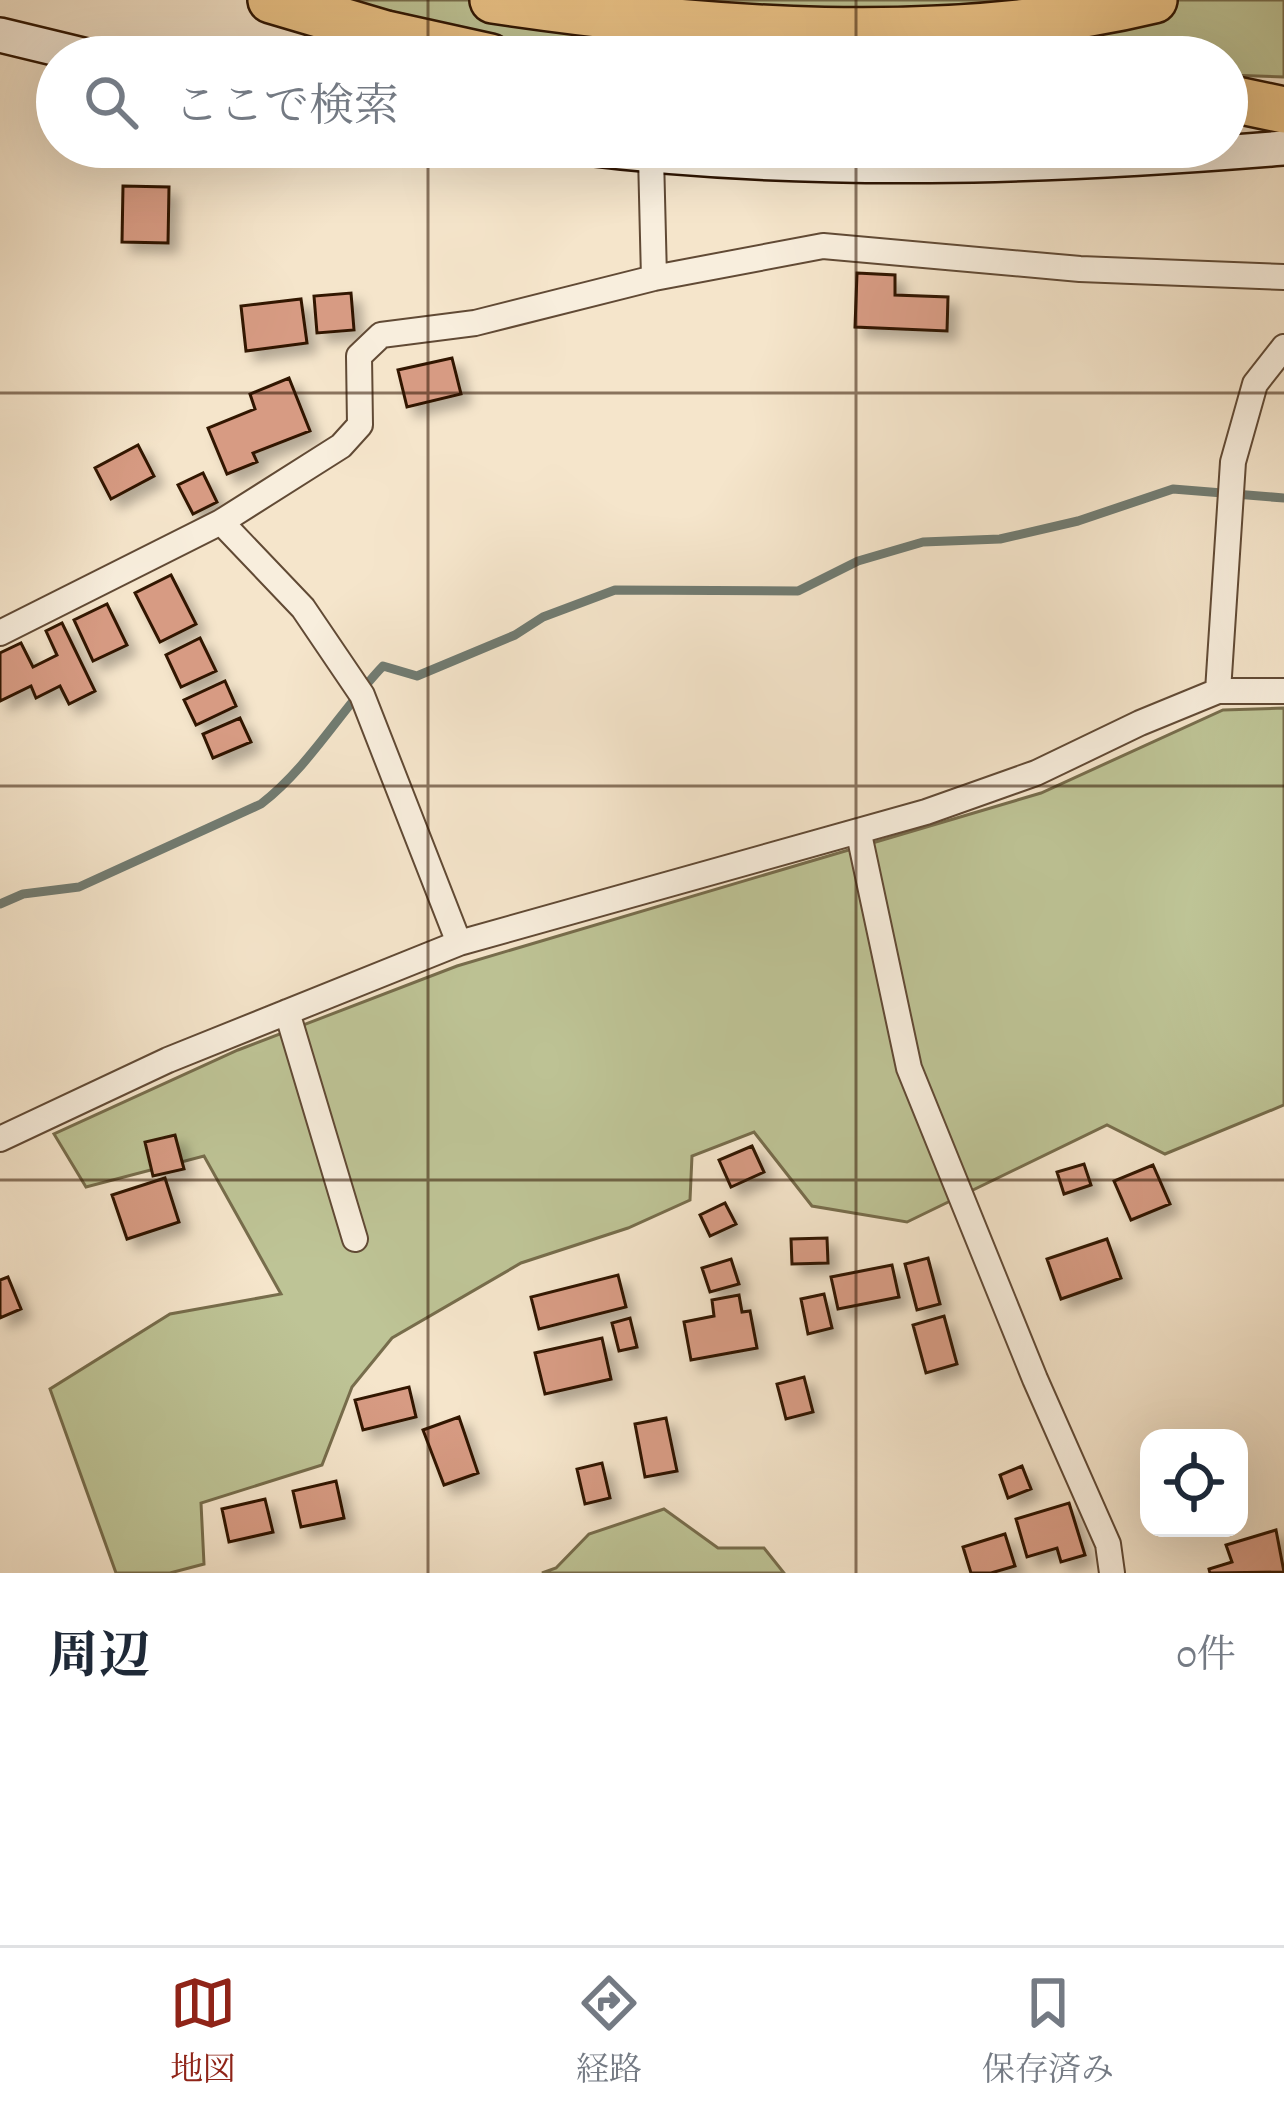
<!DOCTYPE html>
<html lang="ja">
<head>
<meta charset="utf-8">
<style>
	body { margin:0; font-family:Alegreya,"Noto Serif JP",serif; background:#f2f2f3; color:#1f2937 }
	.controls { position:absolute; right:36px; bottom:36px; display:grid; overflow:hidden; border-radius:24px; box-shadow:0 12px 48px #0002 }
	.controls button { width:108px; height:108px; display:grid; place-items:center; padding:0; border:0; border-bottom:3px solid #e0e1e3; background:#fff; color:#1f2937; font:60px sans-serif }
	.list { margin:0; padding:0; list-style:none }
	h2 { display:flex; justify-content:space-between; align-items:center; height:156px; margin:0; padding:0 48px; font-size:51px }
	h2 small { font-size:39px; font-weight:400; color:#747a83 }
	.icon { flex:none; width:66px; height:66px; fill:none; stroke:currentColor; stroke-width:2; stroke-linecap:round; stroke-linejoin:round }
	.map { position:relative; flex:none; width:1284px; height:1573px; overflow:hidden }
	.search { position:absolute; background:#fff; box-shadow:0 12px 48px #0002; left:36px; right:36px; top:36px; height:132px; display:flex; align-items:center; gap:30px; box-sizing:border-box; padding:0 42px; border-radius:66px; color:#747a83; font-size:45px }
	.sheet { height:372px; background:#fff }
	nav { display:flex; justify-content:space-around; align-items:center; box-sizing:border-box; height:168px; border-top:3px solid #e0e1e3; background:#fff; font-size:33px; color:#747a83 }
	nav a { display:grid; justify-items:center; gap:6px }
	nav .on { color:#8f2418 }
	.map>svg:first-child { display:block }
</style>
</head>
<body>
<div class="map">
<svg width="1284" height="1573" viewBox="0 0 1284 1573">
	<defs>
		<filter id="shadow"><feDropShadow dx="9" dy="9" stdDeviation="6" flood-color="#0004"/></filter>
	</defs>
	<rect width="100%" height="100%" fill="#f5e5cb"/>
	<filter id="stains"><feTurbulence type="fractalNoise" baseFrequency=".00167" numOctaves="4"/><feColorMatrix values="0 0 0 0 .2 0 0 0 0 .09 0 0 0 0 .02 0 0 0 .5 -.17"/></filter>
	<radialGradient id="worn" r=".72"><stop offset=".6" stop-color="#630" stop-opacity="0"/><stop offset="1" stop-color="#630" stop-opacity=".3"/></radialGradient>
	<path fill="#bec496" stroke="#776d4c" stroke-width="3" d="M342,0H1284V77L1227,75V57H658L527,43Z
		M1284,708V1105L1165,1154L1107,1125L907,1222L812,1206L754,1132L692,1156L690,1200L628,1228L521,1263L392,1338L352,1387L322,1465L201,1503L204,1564L170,1573H116L50,1389L170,1314L281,1294L204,1156L86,1187L54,1134L238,1050L457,966L1041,793L1223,710Z
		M664,1509L718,1548H764L784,1573H542L556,1568L589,1534Z"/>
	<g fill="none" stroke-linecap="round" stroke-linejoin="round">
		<path stroke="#717b71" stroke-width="9" d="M0,904L23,894L79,887L261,804C309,767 341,710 383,666L417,676L515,635L543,617L615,590L798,591L858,561L923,542L1000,539L1078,521L1173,489L1284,498"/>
	</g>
	<path fill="#d79b83" stroke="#301603" stroke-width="3" filter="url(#shadow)" d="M123,186L169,187L168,243L122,242Z
		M857,273L895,275V295L948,297L947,331L855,327Z
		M351,293L354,330L317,333L314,296Z
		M301,299L307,343L246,351L241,306Z
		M452,358L461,394L407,407L398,370Z
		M289,378L310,431L253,453L257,462L227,474L208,428L255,409L250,394Z
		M138,445L154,476L111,499L95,468Z
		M203,473L217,502L193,514L178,485Z
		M171,575L196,624L160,642L135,593Z
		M107,604L127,645L93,661L74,620Z
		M62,623L95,691L69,704L60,686L36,698L31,686L0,701V653L21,643L33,667L57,655L46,631Z
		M200,638L216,671L181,687L166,655Z
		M225,681L236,706L196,725L184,700Z
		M240,718L251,742L213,758L203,734Z
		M175,1135L184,1169L153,1176L145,1142Z
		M752,1146L764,1172L731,1187L719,1160Z
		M1084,1164L1091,1185L1064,1194L1057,1172Z
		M1153,1165L1170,1204L1131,1220L1114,1181Z
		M165,1178L179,1222L127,1239L112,1195Z
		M725,1203L736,1224L710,1236L700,1215Z
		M827,1238L828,1263L792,1264L791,1239Z
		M1107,1239L1121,1278L1061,1299L1047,1259Z
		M928,1258L940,1304L917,1310L905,1264Z
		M731,1259L739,1284L710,1292L702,1268Z
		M892,1265L899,1297L838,1309L831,1277Z
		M618,1275L626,1307L539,1329L531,1297Z
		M8,1277L21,1309L0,1318V1280Z
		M824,1294L832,1328L808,1334L801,1299Z
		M739,1295L742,1312L750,1311L757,1348L691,1360L684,1322L714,1316L712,1300Z
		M944,1316L957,1364L926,1373L913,1325Z
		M630,1318L637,1347L619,1351L612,1323Z
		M602,1338L611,1379L545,1394L535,1353Z
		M804,1377L813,1412L786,1419L777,1384Z
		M409,1387L416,1417L363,1430L355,1400Z
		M459,1417L478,1473L444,1485L423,1430Z
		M666,1418L677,1471L645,1477L635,1424Z
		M602,1463L610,1498L585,1504L577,1469Z
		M1022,1466L1031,1489L1008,1498L1000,1475Z
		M336,1481L344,1518L301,1527L293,1491Z
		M265,1499L273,1532L229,1542L222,1509Z
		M1069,1503L1085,1555L1061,1562L1057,1548L1027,1557L1016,1519Z
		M1276,1530L1284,1572L1210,1573L1209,1569L1232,1562L1226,1545Z
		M1005,1534L1015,1566L991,1573H971L963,1547Z"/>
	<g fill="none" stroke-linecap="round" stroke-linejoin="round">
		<g stroke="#614a35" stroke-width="28">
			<path id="minor" d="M651,156L654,278
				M221,522L303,608L362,695L459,943
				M0,633L221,522L341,446L360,425L359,356L381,335L475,323L654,278L823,246L1080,269L1284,277
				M1218,691H1284
				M859,834L909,1068L1035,1379L1108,1544L1112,1573
				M287,1012L355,1239
				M0,1139L168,1060L459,943L926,812L1036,773L1140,723L1218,691L1233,462L1255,384L1284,347"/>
		</g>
		<g stroke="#301603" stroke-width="38">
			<path id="secondary" d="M0,35L91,57
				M576,147C810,176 1050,167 1284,148"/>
		</g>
		<g stroke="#301603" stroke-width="50">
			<path id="motorway" d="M271,0L386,34L490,57
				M493,0C701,31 948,50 1154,0
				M1227,98L1284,110"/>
		</g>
		<use href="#minor" stroke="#f8eedd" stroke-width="24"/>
		<use href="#secondary" stroke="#f8eedd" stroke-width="33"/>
		<use href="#motorway" stroke="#eac286" stroke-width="45"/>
	</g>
	<path fill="none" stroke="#301603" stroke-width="3" stroke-opacity="0.55" d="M428,0V57M856,0V57M428,147V1573M856,147V1573M0,393H1284M0,786H1284M0,1180H1284"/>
	<rect width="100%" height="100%" filter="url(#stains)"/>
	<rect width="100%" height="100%" fill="url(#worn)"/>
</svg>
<div class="controls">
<button><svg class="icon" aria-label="locate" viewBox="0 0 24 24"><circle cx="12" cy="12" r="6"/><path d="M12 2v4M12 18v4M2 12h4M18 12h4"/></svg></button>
</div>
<div class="search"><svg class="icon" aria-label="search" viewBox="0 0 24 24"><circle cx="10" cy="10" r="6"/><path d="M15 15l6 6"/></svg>ここで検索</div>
</div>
<section class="sheet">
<h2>周辺<small>0件</small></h2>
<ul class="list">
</ul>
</section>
<nav>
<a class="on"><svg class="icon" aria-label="map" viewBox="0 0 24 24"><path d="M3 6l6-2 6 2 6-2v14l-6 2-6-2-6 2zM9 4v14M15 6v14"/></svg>地図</a>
<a><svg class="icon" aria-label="directions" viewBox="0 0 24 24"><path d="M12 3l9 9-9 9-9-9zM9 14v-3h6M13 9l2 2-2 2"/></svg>経路</a>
<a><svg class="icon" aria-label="saved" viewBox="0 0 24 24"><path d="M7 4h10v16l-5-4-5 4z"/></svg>保存済み</a>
</nav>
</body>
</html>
